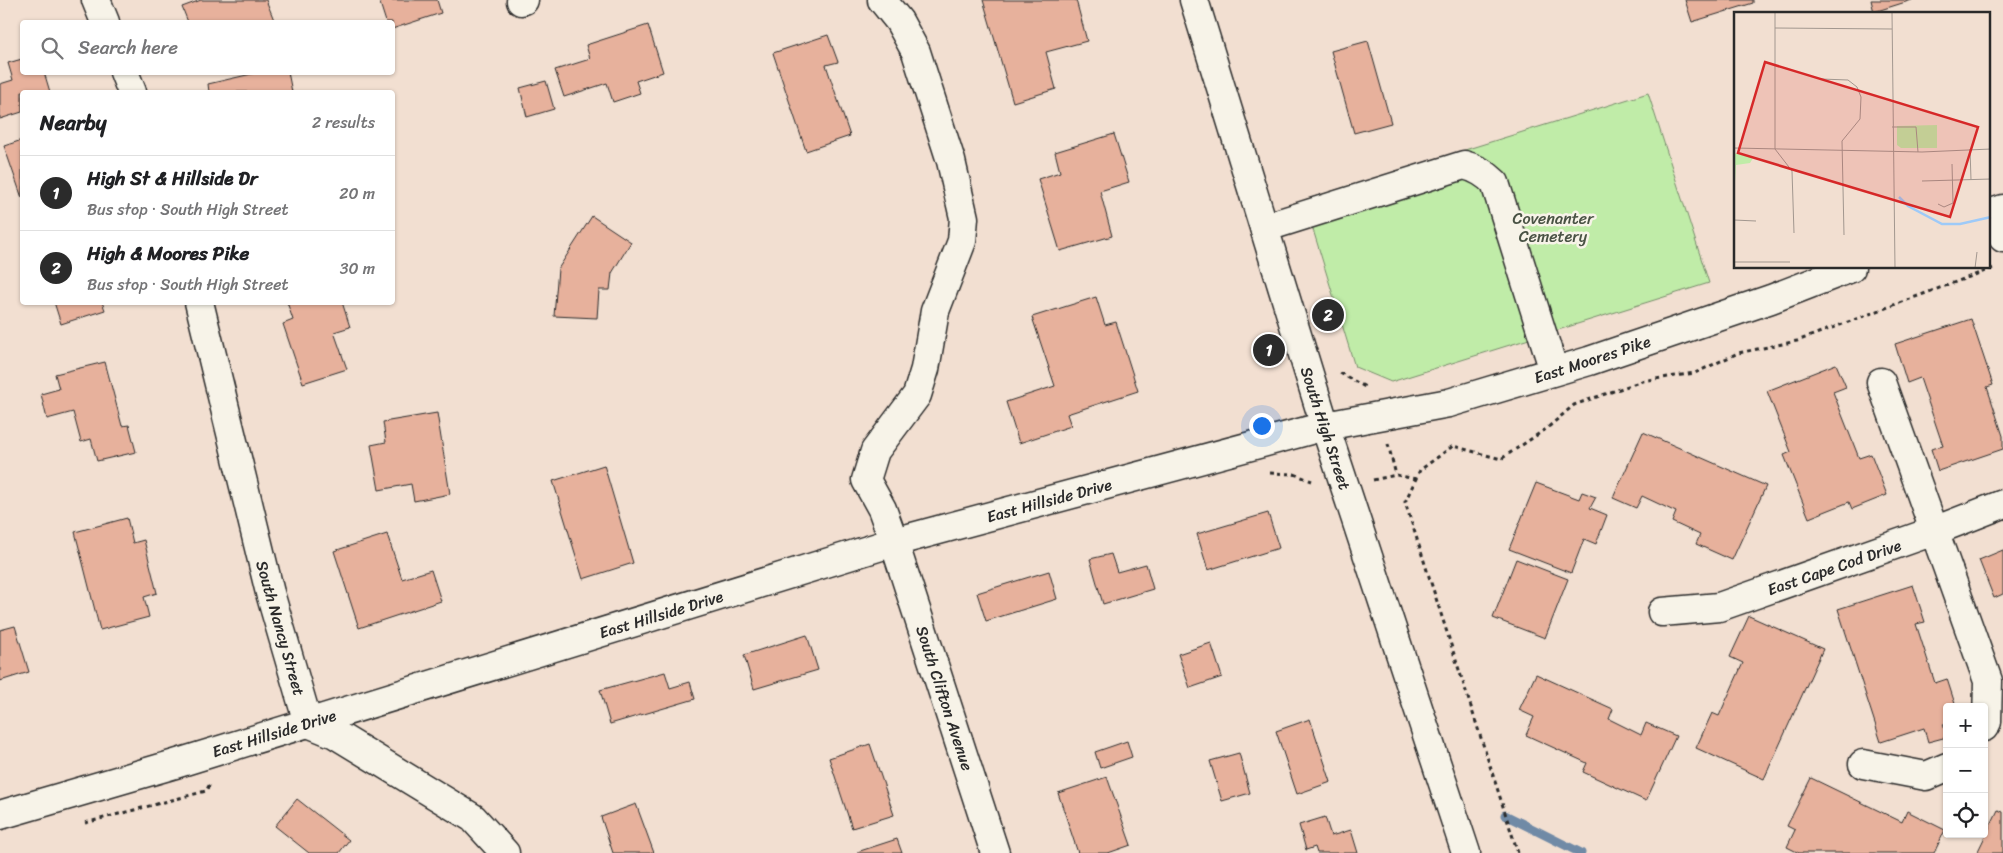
<!DOCTYPE html>
<html lang="en">
<head>
<meta charset="utf-8">
<style>
	body { margin:0; font-family:Sriracha,sans-serif; background:#f2f2f2; color:#202124 }
	.controls { position:absolute; right:15px; bottom:15px; display:grid; overflow:hidden; border-radius:5px; box-shadow:0 1px 4px #0004 }
	.controls button { width:45px; height:45px; display:grid; place-items:center; padding:0; border:0; border-bottom:1px solid #e0e0e0; background:#fff; color:#202124; font:25px sans-serif }
	.you { position:absolute; left:1261px; top:425px; width:18px; height:18px; margin:-12px; border:4px solid #fff; border-radius:50%; background:#1a73e8; box-shadow:0 0 0 8px #1a73e833 }
	.badge { display:grid; place-items:center; width:32px; height:32px; border-radius:50%; background:#2b2b2b; color:#fff; font-size:16px; font-weight:700 }
	.pin { position:absolute; translate:-50% -50%; border:2px solid #fff; box-shadow:0 1px 5px #0006 }
	.list { margin:0; padding:0; list-style:none }
	h2 { display:flex; justify-content:space-between; align-items:center; height:65px; margin:0; padding:0 20px; font-size:21px }
	h2 small { font-size:16px; font-weight:400; color:#757577 }
	.list li { display:grid; grid-template-columns:32px 1fr auto; gap:15px; align-items:center; box-sizing:border-box; height:75px; padding:0 20px; border-top:1px solid #e0e0e0 }
	.list b { display:block; font-size:19px; white-space:nowrap }
	.list p { margin:0; font-size:16px; white-space:nowrap; color:#757577 }
	.list em { font-size:16px; font-style:normal; color:#757577 }
	.icon { flex:none; width:28px; height:28px; fill:none; stroke:currentColor; stroke-width:2; stroke-linecap:round; stroke-linejoin:round }
	.map { position:relative; flex:none; width:2003px; height:853px; overflow:hidden }
	.search { position:absolute; background:#fff; box-shadow:0 1px 4px #0004; left:20px; top:20px; width:375px; height:55px; display:flex; align-items:center; gap:12px; box-sizing:border-box; padding:0 18px; border-radius:5px; color:#757577; font-size:19px }
	.panel { position:absolute; background:#fff; box-shadow:0 1px 4px #0004; left:20px; top:90px; width:375px; height:215px; border-radius:5px }
	.map>svg:first-child { display:block }
</style>
</head>
<body>
<div class="map">
<svg width="2003" height="853" viewBox="0 0 2003 853">
	<rect width="100%" height="100%" fill="#f2dfd1"/>
	<filter id="ink" filterUnits="userSpaceOnUse"><feTurbulence type="fractalNoise" baseFrequency=".02" numOctaves="2"/><feDisplacementMap in="SourceGraphic" scale="10" xChannelSelector="R" yChannelSelector="G"/><feConvolveMatrix kernelMatrix="1 2 1 2 8 2 1 2 1" color-interpolation-filters="sRGB"/></filter>
	<g filter="url(#ink)">
		<path fill="#c0eca8" stroke="#768c6a" d="M1648,93L1709,283L1391,382L1355,367L1304,200Z"/>
		<g fill="none" stroke-linecap="round" stroke-linejoin="round">
			<path stroke="#708aa6" stroke-width="9" d="M1505,815L1581,853"/>
		</g>
		<path fill="#e7b19c" stroke="#2b2b2b" d="M201,0H266L274,20L268,22H188L182,7Z
			M379,0H437L441,13L392,29V22H386Z
			M983,0H1076L1087,41L1046,52L1056,89L1013,102Z
			M1685,0H1753V3L1692,22Z
			M1871,0H1912L1874,12Z
			M648,25L663,72L636,81L640,93L613,102L607,83L564,97L555,70L590,59L586,45Z
			M828,35L838,62L826,65L850,136L806,151L773,53Z
			M1368,41L1391,123L1354,133L1331,51Z
			M22,59V72H44L50,92H22V112L0,119V84L13,80L8,63Z
			M260,72H288L292,92H209L208,84Z
			M546,81L554,109L527,117L520,88Z
			M1114,134L1129,182L1100,191L1112,236L1060,251L1038,179L1060,172L1055,152Z
			M22,140V198L4,146Z
			M592,216L631,242L612,273L610,290H599L597,318L554,316L558,269Z
			M1096,297L1105,325L1116,322L1138,391L1067,414L1071,426L1019,443L1006,402L1055,386L1032,317Z
			M54,302H102L105,310L61,324Z
			M287,302H342L350,327L334,332L347,369L303,383L283,324L293,320Z
			M1971,319L1993,385L1987,387L2003,436V449L1938,471L1931,449L1943,446L1920,378L1907,383L1895,344Z
			M105,362L122,426L129,425L136,452L97,461L91,439L81,442L73,412L47,419L41,394L59,389L55,374Z
			M1836,364L1846,387L1833,392L1859,458L1871,454L1887,495L1852,509L1849,502L1809,518L1784,455L1791,452L1767,391Z
			M437,413L450,494L414,501L411,484L379,490L371,445L386,442L383,422Z
			M1643,432L1766,486L1732,560L1696,544L1700,535L1672,522L1676,512L1642,496L1636,508L1613,498Z
			M604,465L633,563L583,579L553,481Z
			M1536,483L1579,499L1582,492L1596,497L1590,508L1607,515L1596,544L1584,539L1571,573L1509,549Z
			M1268,513L1279,548L1208,570L1197,534Z
			M127,518L133,543L144,540L157,593L144,597L149,617L100,630L75,532Z
			M387,534L402,579L431,570L441,601L359,628L334,551Z
			M2003,550V594L1994,598L1979,560Z
			M1111,554L1117,572L1146,564L1153,589L1103,604L1090,559Z
			M1516,559L1568,579L1545,638L1493,618Z
			M1049,571L1057,599L986,621L977,593Z
			M1913,585L1925,622L1916,624L1935,683L1947,679L1956,707H1947V722L1943,724L1947,737L1928,742L1924,728L1881,742L1838,609Z
			M1749,616L1823,649L1764,779L1696,748L1712,713L1719,716L1743,663L1730,657Z
			M15,626L29,672L0,681V630Z
			M807,635L818,670L754,689L744,655Z
			M1211,643L1222,677L1190,688L1178,654Z
			M665,672L670,688L690,682L695,699L610,724L600,690Z
			M1536,674L1613,709L1609,719L1641,735L1646,723L1676,736L1646,801L1583,772L1587,763L1526,735L1534,717L1519,710Z
			M1310,719L1331,782L1297,794L1276,731Z
			M1127,741L1132,757L1100,768L1095,752Z
			M870,744L894,815L852,828L829,758Z
			M1239,753L1250,793L1222,801L1210,761Z
			M1107,777L1131,845L1108,853H1078L1058,793Z
			M1811,778L1902,822L1907,811L1945,830L1934,853H1799L1787,847L1795,830L1787,826Z
			M297,799L349,840L339,853H309L275,826Z
			M636,804L654,853H613L601,817Z
			M1998,810L2003,812V853H1977Z
			M1325,817L1331,836L1351,830L1358,853H1317L1315,847L1306,850L1299,825Z
			M897,839L902,853H858L857,852Z"/>
		<g fill="none" stroke-linecap="round" stroke-linejoin="round">
			<g stroke="#2b2b2b" stroke-width="31">
				<path id="minor" d="M96,0L105,22
					M882,0L899,21L916,52L951,161L964,218L962,241L935,311L925,369L917,395L875,451L866,480L882,509L894,542L995,853
					M1194,0L1325,426L1466,853
					M521,1L524,0
					M124,72L132,92
					M1994,212L2003,238
					M1264,228L1464,165C1477,168 1486,174 1495,183L1554,371
					M199,302L270,593L308,723L335,734L473,818L505,853
					M1881,382L1988,681L1987,722L1984,727
					M1662,612L1719,607L1934,531L2003,504
					M1863,764L1926,776L1947,767"/>
			</g>
			<g stroke="#2b2b2b" stroke-width="31">
				<path id="major" d="M1989,214L2003,209
					M0,815L175,764L894,542L1325,426L1449,403L1589,361L1771,299L1851,268"/>
			</g>
			<path stroke="#2b2b2b" stroke-width="3" stroke-dasharray="4 4" stroke-linecap="butt" d="M1340,373L1367,388
				M1388,444L1396,475
				M1270,473L1294,474L1312,481
				M1373,480L1396,475L1416,479
				M85,823L206,791L210,784
				M1518,853L1405,502L1420,470L1453,446L1501,459L1546,429L1574,405L1642,381L1695,373L1738,353L1797,341L1996,267"/>
			<use href="#minor" stroke="#f7f3e8" stroke-width="28"/>
			<use href="#major" stroke="#f7f3e8" stroke-width="28"/>
		</g>
	</g>
	<g text-anchor="middle" stroke-width="5" stroke-linejoin="round" paint-order="stroke">
		<g font-size="16" fill="#495244" stroke="#f7f3e8">
			<text x="1553" y="224">Covenanter<tspan x="1553" dy="18">Cemetery</tspan></text>
		</g>
		<g font-size="16" fill="#2b2b2b" stroke="#f7f3e8">
			<text transform="translate(1592 359) rotate(-18)" y="6">East Moores Pike</text>
			<text transform="translate(1326 428) rotate(72)" y="6">South High Street</text>
			<text transform="translate(1049 500) rotate(-15)" y="6">East Hillside Drive</text>
			<text transform="translate(1834 567) rotate(-19)" y="6">East Cape Cod Drive</text>
			<text transform="translate(661 614) rotate(-17)" y="6">East Hillside Drive</text>
			<text transform="translate(281 628) rotate(74)" y="6">South Nancy Street</text>
			<text transform="translate(945 698) rotate(72)" y="6">South Clifton Avenue</text>
			<text transform="translate(274 733) rotate(-17)" y="6">East Hillside Drive</text>
		</g>
	</g>
	<g transform="translate(1734 12)">
		<rect width="256" height="256" fill="#f2dfd1"/>
		<path d="M203,113V136H167L163,133V114ZM0,141L19,146L16,151L2,153L0,187Z" fill="#c0eca8"/>
		<path fill="none" stroke="#9ecaf8" stroke-width="2.5" d="M165,185L174,194L208,212H226L257,205"/>
		<path fill="none" stroke="#a2978f" stroke-width="1" d="M41,0V137L58,159L60,221M158,0L161,256M41,16L158,17M87,67L114,68L123,75L127,85L126,107L108,129L110,223M158,115H182L184,140M0,136L188,140L257,137M236,137L237,168M188,169L257,167M204,192L210,195L219,191L218,152M0,208L22,209M0,250H56M241,256L243,240"/>
		<path fill="#d62828" fill-opacity="0.15" stroke="#d62828" stroke-width="2.5" d="M31,50L244,115L216,205L4,141Z"/>
		<rect width="256" height="256" fill="none" stroke="#2b2b2b" stroke-width="2.5"/>
	</g>
</svg>
<div class="controls">
<button>+</button>
<button>−</button>
<button><svg class="icon" aria-label="locate" viewBox="0 0 24 24"><circle cx="12" cy="12" r="6"/><path d="M12 2v4M12 18v4M2 12h4M18 12h4"/></svg></button>
</div>
<div class="you"></div>
<div class="pin badge" style="left:1269px;top:350px">1</div>
<div class="pin badge" style="left:1328px;top:315px">2</div>
<div class="search"><svg class="icon" aria-label="search" viewBox="0 0 24 24"><circle cx="10" cy="10" r="6"/><path d="M15 15l6 6"/></svg>Search here</div>
<section class="panel">
<h2>Nearby<small>2 results</small></h2>
<ul class="list">
<li><span class="badge">1</span><div><b>High St &amp; Hillside Dr</b><p>Bus stop · South High Street</p></div><em>20 m</em></li>
<li><span class="badge">2</span><div><b>High &amp; Moores Pike</b><p>Bus stop · South High Street</p></div><em>30 m</em></li>
</ul>
</section>
</div>
</body>
</html>
